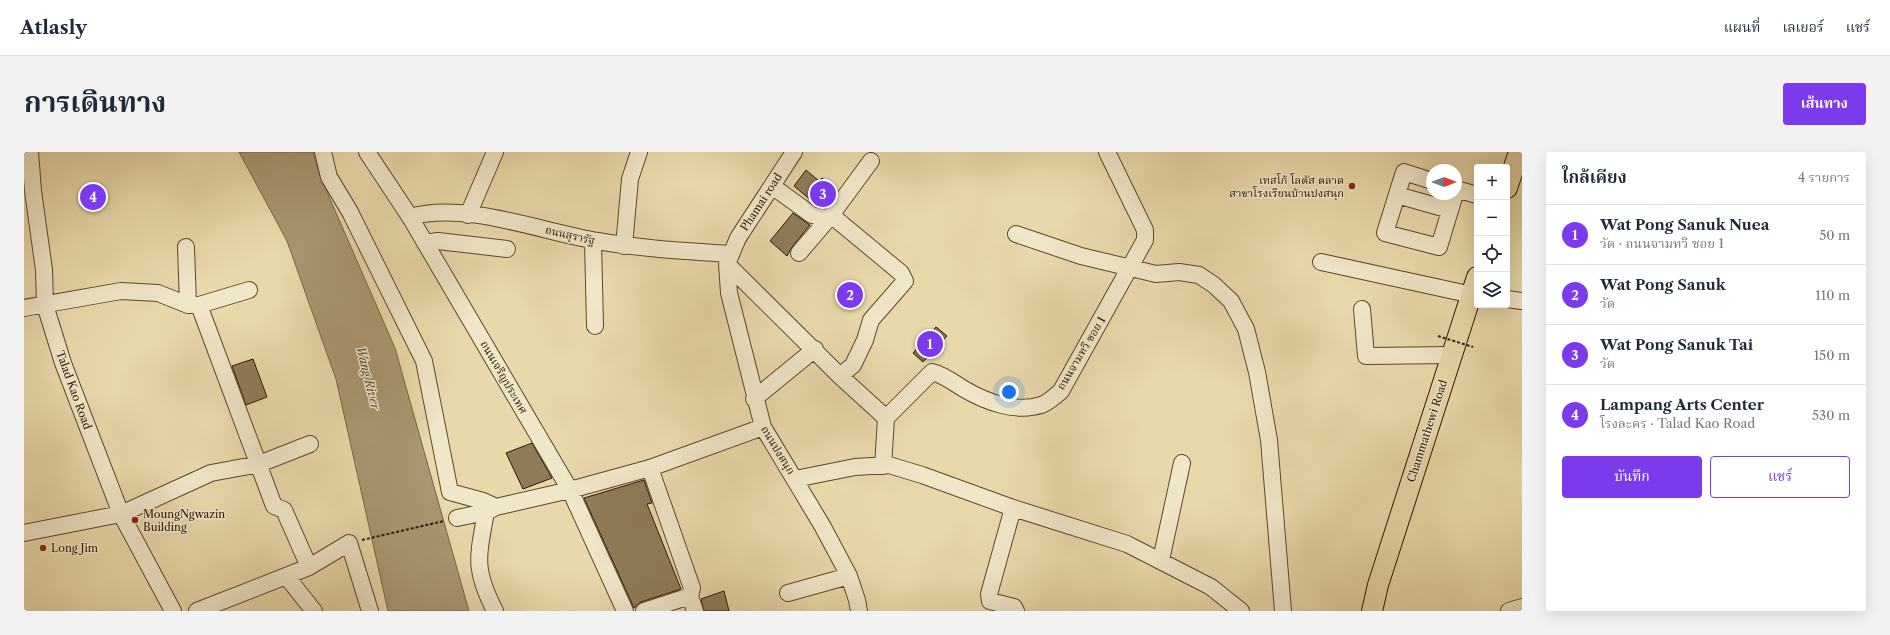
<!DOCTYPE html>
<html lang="th">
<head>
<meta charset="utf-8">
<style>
	body { margin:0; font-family:"Libre Caslon Text","Noto Serif Thai",serif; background:#f2f2f3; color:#1f2937 }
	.controls { position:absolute; right:12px; top:12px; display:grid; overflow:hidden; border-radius:4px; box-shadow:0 4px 16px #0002 }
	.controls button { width:36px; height:36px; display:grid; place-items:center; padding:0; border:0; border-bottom:1px solid #e0e1e3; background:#fff; color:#1f2937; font:20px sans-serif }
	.compass { position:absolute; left:1402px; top:12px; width:36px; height:36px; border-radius:50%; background:#fff; box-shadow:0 4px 16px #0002; rotate:90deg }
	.you { position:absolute; left:985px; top:240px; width:14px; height:14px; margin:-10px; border:3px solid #fff; border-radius:50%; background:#1a73e8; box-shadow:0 0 0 6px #1a73e833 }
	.badge { display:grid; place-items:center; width:26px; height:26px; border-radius:50%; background:#7c3aed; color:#fff; font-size:13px; font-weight:700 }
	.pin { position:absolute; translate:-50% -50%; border:2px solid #fff; box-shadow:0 1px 4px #0006 }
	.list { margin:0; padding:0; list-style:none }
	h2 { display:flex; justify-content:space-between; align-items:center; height:52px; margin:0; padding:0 16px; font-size:17px }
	h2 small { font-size:13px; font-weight:400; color:#747a83 }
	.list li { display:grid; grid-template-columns:26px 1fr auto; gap:12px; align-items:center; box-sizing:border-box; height:60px; padding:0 16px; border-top:1px solid #e0e1e3 }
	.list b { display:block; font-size:15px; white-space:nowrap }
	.list p { margin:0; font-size:13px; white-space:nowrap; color:#747a83 }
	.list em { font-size:13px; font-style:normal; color:#747a83 }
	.actions { display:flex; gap:8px; padding:12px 16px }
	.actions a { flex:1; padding:9px 0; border:1px solid #7c3aed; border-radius:4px; text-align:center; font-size:14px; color:#7c3aed }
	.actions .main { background:#7c3aed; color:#fff }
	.icon { flex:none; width:22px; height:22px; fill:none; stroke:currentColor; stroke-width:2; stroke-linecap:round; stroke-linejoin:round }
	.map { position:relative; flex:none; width:1498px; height:459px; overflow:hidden; border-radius:4px }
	header { display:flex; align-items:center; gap:24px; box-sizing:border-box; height:56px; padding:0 20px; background:#fff; border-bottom:1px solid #e0e1e3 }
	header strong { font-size:19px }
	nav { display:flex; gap:22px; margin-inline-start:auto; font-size:14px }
	.intro { display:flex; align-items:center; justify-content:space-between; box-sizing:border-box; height:96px; padding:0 24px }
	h1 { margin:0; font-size:28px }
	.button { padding:10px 18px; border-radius:4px; background:#7c3aed; color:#fff; font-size:14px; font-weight:700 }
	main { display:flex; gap:24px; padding:0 24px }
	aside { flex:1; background:#fff; border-radius:4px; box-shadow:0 4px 16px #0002 }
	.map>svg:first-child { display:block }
</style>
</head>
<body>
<header>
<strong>Atlasly</strong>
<nav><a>แผนที่</a><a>เลเยอร์</a><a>แชร์</a></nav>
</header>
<div class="intro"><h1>การเดินทาง</h1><a class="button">เส้นทาง</a></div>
<main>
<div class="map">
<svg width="1498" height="459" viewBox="0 0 1498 459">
	<rect width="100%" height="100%" fill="#e8d9aa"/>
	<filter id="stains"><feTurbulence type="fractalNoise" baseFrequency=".005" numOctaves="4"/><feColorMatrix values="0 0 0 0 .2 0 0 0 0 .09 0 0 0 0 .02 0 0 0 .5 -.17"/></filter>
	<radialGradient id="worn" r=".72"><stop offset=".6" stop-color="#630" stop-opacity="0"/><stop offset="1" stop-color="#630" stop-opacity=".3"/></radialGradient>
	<path fill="#a89770" stroke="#776443" d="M215,0H289L296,24L371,196L445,459H364L312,227L263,89Z"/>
	<path fill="#8e7c58" stroke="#2d1800" d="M782,18L795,29L798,26L805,32L803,35L811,42L801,56L790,51L770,34Z
		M769,61L786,73L768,95L763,104L746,89Z
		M912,175L923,184L899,210L889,201Z
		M229,207L243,245L222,253L208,214Z
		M508,291L528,326L499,337L482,301Z
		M620,328L628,351L623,352L657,437L617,450L610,456L560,346Z
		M700,439L705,459H680L677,447Z"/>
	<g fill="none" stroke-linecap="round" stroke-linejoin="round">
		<g stroke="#5c482a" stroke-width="18">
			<path id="minor" d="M6,0L9,39L20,118L21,153L39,211L97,362L149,459
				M299,0L305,25L326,60L400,209L426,340L459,349L472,355
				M343,0L386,65L546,338L601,459
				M770,0L714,86L703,112L705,141L739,275L799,375L825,424L833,448L835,459
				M1408,29L1380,20L1361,81L1415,95L1431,42
				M748,34L788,63L813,68L877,121L881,129L847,168L841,188L829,213L816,224
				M1432,37L1453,43
				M1373,43L1426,58
				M444,63L471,0
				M386,65C441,49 518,80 574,89C618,97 663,99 707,102
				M992,82L1057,104L1132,122L1155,120L1175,123L1190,133L1207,149L1222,177L1233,220L1245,288L1259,459
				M569,89L571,174
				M401,91L414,89L483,97
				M600,94L606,27L615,0
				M162,95L164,153
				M775,101L805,66L847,9
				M1297,110L1453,144
				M703,112L816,224L862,266
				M1483,147L1498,149
				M175,153L250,354L260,358L285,415
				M0,156L97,139L134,141L164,153H175L225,138
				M1338,157L1342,204L1427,203
				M730,247L791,197
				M862,266L908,220C920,223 930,231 940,237C962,250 992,261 1017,253C1024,251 1031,244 1037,239L1121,88V78L1083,0
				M859,314L862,266
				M626,316L668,436L666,444L671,459
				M771,327L831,315L865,313L898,323L989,356L1103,392L1187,435L1217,459
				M989,356L965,442L966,449L990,455L992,459
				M462,360C454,405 449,416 471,459
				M433,366L462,360L472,355L546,338L626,316L739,275
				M0,381L97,362L187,321L235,312L286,292
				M1137,408L1158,311
				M262,424L290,459
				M764,441L825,424
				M173,459L285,415L325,391L346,459
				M620,459L666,444
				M1485,459L1498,455"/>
		</g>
		<g stroke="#2d1800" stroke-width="22">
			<path id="major" d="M1483,36L1495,0
				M1348,459L1354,433L1453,125"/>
		</g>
		<path stroke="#2d1800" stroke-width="2" stroke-dasharray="3 2" stroke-linecap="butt" d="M338,388L420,369"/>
		<use href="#minor" stroke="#f0e6c8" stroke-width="16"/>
		<use href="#major" stroke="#e8d9aa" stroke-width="20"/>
		<path stroke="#2d1800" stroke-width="2" stroke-dasharray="3 2" stroke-linecap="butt" d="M1414,184L1449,195"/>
	</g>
	<g fill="#8f2418" stroke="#f0e6c8" stroke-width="1.5">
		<circle cx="1328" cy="34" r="4"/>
		<circle cx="111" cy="368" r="4"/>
		<circle cx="19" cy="396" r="4"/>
	</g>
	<g text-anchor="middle" stroke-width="3" stroke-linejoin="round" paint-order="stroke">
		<g font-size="11" fill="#2d1800" stroke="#f0e6c8" text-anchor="start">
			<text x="1320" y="32" text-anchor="end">เทสโก้ โลตัส ตลาด<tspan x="1320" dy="13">สาขาโรงเรียนบ้านปงสนุก</tspan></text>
			<text x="119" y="366">MoungNgwazin<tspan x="119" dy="13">Building</tspan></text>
			<text x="27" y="400">Long Jim</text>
		</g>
		<g font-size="11" fill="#2d1800" stroke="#f0e6c8">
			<text transform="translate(737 50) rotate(-57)" y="4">Phamai road</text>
			<text transform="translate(546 83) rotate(13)" y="4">ถนนสุรารัฐ</text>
			<text transform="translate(1057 201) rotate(-59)" y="4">ถนนจามทวี ซอย 1</text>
			<text transform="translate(480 225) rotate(60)" y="4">ถนนเจริญประเทศ</text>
			<text transform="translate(50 238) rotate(70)" y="4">Talad Kao Road</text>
			<text transform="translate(1403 279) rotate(-72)" y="4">Chammathewi Road</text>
			<text transform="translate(754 298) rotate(59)" y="4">ถนนปงสนุก</text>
		</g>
		<g font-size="12" font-style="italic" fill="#5e4b2d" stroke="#f0e6c8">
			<text transform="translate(344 226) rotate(76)" y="4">Wang River</text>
		</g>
	</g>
	<rect width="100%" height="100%" filter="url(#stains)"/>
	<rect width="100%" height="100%" fill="url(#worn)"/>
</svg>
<div class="controls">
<button>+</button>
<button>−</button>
<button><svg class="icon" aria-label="locate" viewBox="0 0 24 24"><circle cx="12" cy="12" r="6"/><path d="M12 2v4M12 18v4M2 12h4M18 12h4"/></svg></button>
<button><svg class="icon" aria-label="layers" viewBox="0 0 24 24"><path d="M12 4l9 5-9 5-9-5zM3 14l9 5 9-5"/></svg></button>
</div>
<svg class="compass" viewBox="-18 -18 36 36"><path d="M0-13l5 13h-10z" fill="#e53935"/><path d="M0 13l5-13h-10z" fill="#747a83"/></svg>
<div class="you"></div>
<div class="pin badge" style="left:906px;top:192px">1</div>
<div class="pin badge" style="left:826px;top:143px">2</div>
<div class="pin badge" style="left:799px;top:42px">3</div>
<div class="pin badge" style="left:69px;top:45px">4</div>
</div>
<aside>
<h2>ใกล้เคียง<small>4 รายการ</small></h2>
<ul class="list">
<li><span class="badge">1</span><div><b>Wat Pong Sanuk Nuea</b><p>วัด · ถนนจามทวี ซอย 1</p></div><em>50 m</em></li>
<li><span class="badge">2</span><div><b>Wat Pong Sanuk</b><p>วัด</p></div><em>110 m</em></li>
<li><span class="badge">3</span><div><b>Wat Pong Sanuk Tai</b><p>วัด</p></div><em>150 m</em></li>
<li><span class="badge">4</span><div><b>Lampang Arts Center</b><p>โรงละคร · Talad Kao Road</p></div><em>530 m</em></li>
</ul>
<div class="actions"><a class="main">บันทึก</a><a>แชร์</a></div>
</aside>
</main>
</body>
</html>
